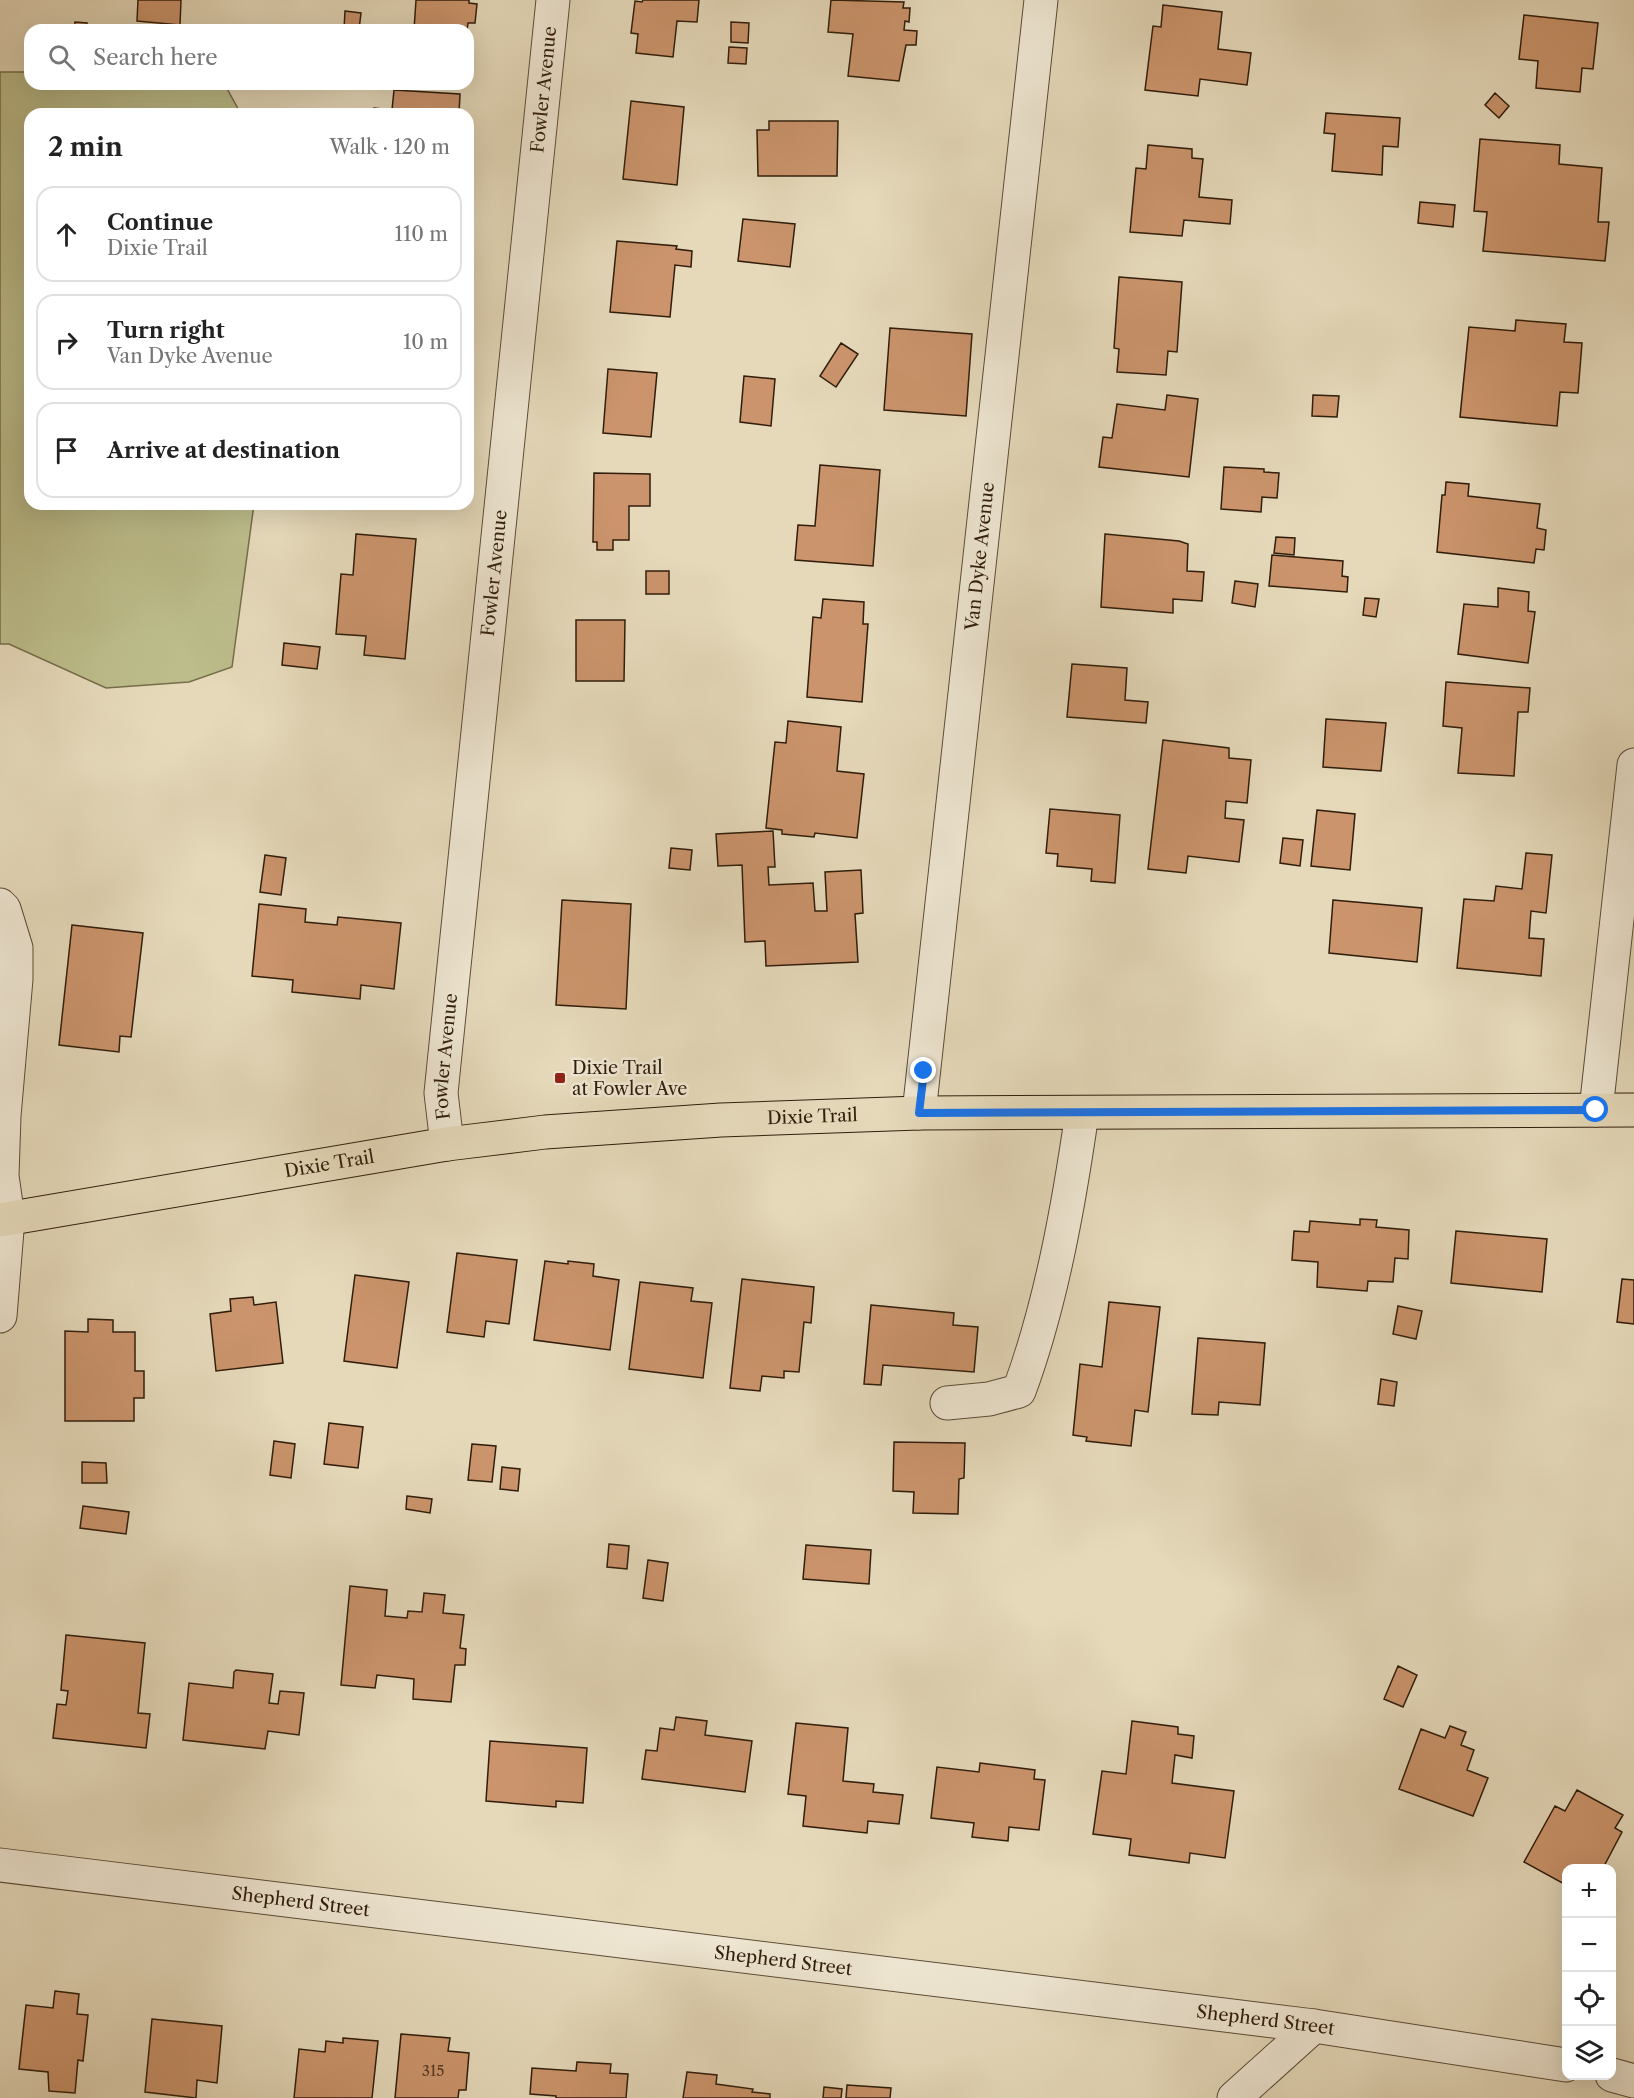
<!DOCTYPE html>
<html lang="en">
<head>
<meta charset="utf-8">
<style>
	body { margin:0; font-family:"Libre Caslon Text",serif; background:#f6f6f6; color:#222 }
	.controls { position:absolute; right:18px; bottom:18px; display:grid; overflow:hidden; border-radius:12px; box-shadow:0 6px 24px #0002 }
	.controls button { width:54px; height:54px; display:grid; place-items:center; padding:0; border:0; border-bottom:2px solid #e0e0e0; background:#fff; color:#222; font:30px sans-serif }
	.stop { position:absolute; width:18px; height:18px; margin:-14px; border:4px solid #1a73e8; border-radius:50%; background:#fff }
	.stop.end { background:#1a73e8; border-color:#fff; box-shadow:0 2px 6px #0008 }
	.list { margin:0; padding:0; list-style:none }
	h2 { display:flex; justify-content:space-between; align-items:center; height:78px; margin:0; padding:0 24px; font-size:26px }
	h2 small { font-size:20px; font-weight:400; color:#767676 }
	.list li { display:grid; grid-template-columns:39px 1fr auto; gap:18px; align-items:center; box-sizing:border-box; height:96px; margin:0 12px 12px; padding:0 12px; border:2px solid #e0e0e0; border-radius:18px }
	.list b { display:block; font-size:22px; white-space:nowrap }
	.list p { margin:0; font-size:20px; white-space:nowrap; color:#767676 }
	.list em { font-size:20px; font-style:normal; color:#767676 }
	.icon { flex:none; width:33px; height:33px; fill:none; stroke:currentColor; stroke-width:2; stroke-linecap:round; stroke-linejoin:round }
	.map { position:relative; flex:none; width:1634px; height:2098px; overflow:hidden }
	.search { position:absolute; background:#fff; box-shadow:0 6px 24px #0002; left:24px; top:24px; width:450px; height:66px; display:flex; align-items:center; gap:15px; box-sizing:border-box; padding:0 21px; border-radius:18px; color:#767676; font-size:22px }
	.panel { position:absolute; background:#fff; box-shadow:0 6px 24px #0002; left:24px; top:108px; width:450px; height:402px; border-radius:18px }
	.map>svg:first-child { display:block }
</style>
</head>
<body>
<div class="map">
<svg width="1634" height="2098" viewBox="0 0 1634 2098">
	<rect width="100%" height="100%" fill="#e5d9ba"/>
	<filter id="stains"><feTurbulence type="fractalNoise" baseFrequency=".00333" numOctaves="4"/><feColorMatrix values="0 0 0 0 .2 0 0 0 0 .09 0 0 0 0 .02 0 0 0 .5 -.17"/></filter>
	<radialGradient id="worn" r=".72"><stop offset=".6" stop-color="#630" stop-opacity="0"/><stop offset="1" stop-color="#630" stop-opacity=".3"/></radialGradient>
	<path fill="#bcbd8b" stroke="#766d4b" stroke-width="1.5" d="M0,72H30V84H211L226,87L241,114H30V504H254L232,667L189,682L106,688L9,644H0Z"/>
	<path fill="#cb946c" stroke="#301d0b" stroke-width="1.5" d="M138,0H181L180,25L137,21Z
		M416,0H469V3L477,4L475,23H468L467,30H414Z
		M643,0H699L697,22L677,21L673,57L636,53L638,34L631,33L635,1L642,2Z
		M831,0L904,2L903,8H910L909,22L905,21L904,30L917,31L916,45H906L899,81L848,76L853,34L828,32Z
		M1163,5L1222,12L1218,49L1251,53L1247,85L1200,79L1198,96L1145,90L1153,26L1161,27Z
		M345,11L361,13L359,30L344,29Z
		M1524,15L1598,23L1593,69L1582,68L1580,92L1536,88L1538,61L1519,59Z
		M75,22L87,23V30H74Z
		M731,22L749,23L748,43L731,42Z
		M729,47L747,48L746,64L728,63Z
		M394,90L460,94L459,114H374V108L392,110Z
		M1495,93L1509,106L1499,118L1485,105Z
		M631,101L684,107L677,185L623,179Z
		M1326,113L1400,118L1398,147L1383,146L1382,175L1332,171L1335,134L1324,133Z
		M769,121H838L837,176H758L757,130H769Z
		M1480,139L1560,145L1559,164L1602,168L1598,222H1609L1605,261L1483,251L1487,212L1474,211Z
		M1148,145L1192,149V158L1203,159L1199,197L1232,200L1230,224L1184,220L1182,236L1130,232L1136,168L1146,169Z
		M1420,202L1455,205L1453,227L1418,223Z
		M743,219L795,224L790,267L738,261Z
		M617,241L677,246L676,249L692,251L691,267L675,265L670,317L610,312Z
		M1119,277L1182,282L1177,352L1168,351L1166,375L1117,372L1119,349L1114,348Z
		M1516,320L1566,324L1564,342L1582,343L1578,393L1560,392L1557,426L1460,417L1469,327L1515,331Z
		M890,328L972,334L966,416L884,410Z
		M841,343L858,354L836,387L820,376Z
		M608,369L657,373L651,437L603,433Z
		M744,376L775,379L771,426L740,422Z
		M1167,395L1198,399L1189,477L1099,467L1103,437L1112,438L1117,404L1165,410Z
		M1313,395L1339,396L1337,417L1312,416Z
		M820,465L880,470L873,566L795,560L798,525L815,526Z
		M1224,467L1264,469V472L1279,473L1277,498L1262,497L1261,512L1221,509Z
		M594,473L650,474V506H629V540H613V550H597V542H593Z
		M1446,482L1469,484L1468,496L1540,504L1537,528L1546,530L1544,550L1536,549L1534,563L1437,552L1442,495H1445Z
		M356,534L416,539L405,659L364,655L366,636L336,634L341,574L353,575Z
		M1105,534L1179,541L1188,544L1187,571L1204,572L1202,601L1173,599V613L1101,607Z
		M1276,537L1295,538L1294,555L1274,553Z
		M1272,555L1343,561L1342,576L1348,577L1347,592L1269,586Z
		M646,571H669V594H646Z
		M1235,581L1258,584L1255,607L1232,603Z
		M1498,588L1529,592L1528,611L1535,612L1528,663L1458,654L1464,604L1498,607Z
		M1365,598L1379,599L1376,617L1363,615Z
		M823,599L864,602L863,624H868L862,702L807,697L813,617L821,618Z
		M576,620H625L624,681H576Z
		M284,643L320,647L317,669L282,665Z
		M1072,664L1127,668L1125,700L1148,702L1146,723L1067,717Z
		M1446,682L1530,688L1528,712H1518L1514,776L1458,773L1462,728L1443,726Z
		M1326,719L1386,723L1381,771L1323,767Z
		M788,721L841,727L837,771L864,774L857,838L815,833L814,837L782,834V830L766,828L775,742L786,743Z
		M1163,740L1229,748V758L1251,760L1247,803L1226,801L1225,818L1244,820L1239,862L1188,856L1186,873L1148,869Z
		M1050,809L1120,815L1115,883L1091,881L1092,869L1057,866L1058,854L1046,853Z
		M1317,810L1355,814L1350,870L1311,866Z
		M773,831L775,867H768L769,885L813,883L815,911H827L825,872L861,870L863,913L855,914L858,962L766,966L765,941L745,942L742,865L718,866L716,834Z
		M1283,838L1303,840L1300,866L1280,863Z
		M671,848L692,850L690,870L669,868Z
		M1526,853L1552,855L1546,913L1531,911L1529,938L1544,939L1541,976L1457,968L1464,899L1494,901L1496,886L1522,889Z
		M265,855L286,858L281,895L260,892Z
		M562,900L631,904L626,1009L556,1005Z
		M1333,900L1422,908L1417,962L1329,953Z
		M259,904L306,909L305,922L337,925L338,917L401,923L394,989L361,985L360,999L292,992L293,980L252,976Z
		M72,925L143,933L131,1037L120,1036L119,1052L59,1045Z
		M1360,1219L1377,1220L1376,1227L1409,1230L1408,1259L1395,1258L1393,1282L1368,1281L1367,1291L1317,1287L1318,1262L1292,1260L1294,1231L1309,1232L1310,1221L1360,1225Z
		M1456,1231L1547,1239L1542,1292L1451,1283Z
		M457,1253L517,1260L509,1324L486,1321L484,1337L447,1332Z
		M545,1261L568,1264V1261L594,1264L593,1276L619,1280L610,1350L534,1340Z
		M355,1275L409,1282L397,1368L344,1361Z
		M742,1279L814,1287L811,1323L804,1322L799,1372L784,1371V1378L762,1376L760,1391L730,1388Z
		M1622,1279L1634,1280V1324L1617,1322Z
		M640,1282L693,1288L691,1301L712,1303L703,1378L629,1369Z
		M253,1297L254,1305L276,1302L283,1363L216,1371L210,1314L231,1311L230,1299Z
		M1109,1302L1160,1307L1148,1412L1135,1410L1131,1446L1086,1441L1087,1437L1073,1435L1080,1364L1102,1367Z
		M871,1305L954,1313L953,1325L978,1327L974,1372L883,1365L881,1385L864,1384Z
		M1398,1306L1422,1311L1416,1339L1393,1334Z
		M88,1319L113,1320V1332H135V1371H144V1398H134V1421H65V1331L88,1332Z
		M1198,1338L1265,1343L1260,1405L1219,1402L1218,1415L1192,1414Z
		M1381,1379L1397,1382L1394,1406L1378,1404Z
		M329,1423L363,1427L358,1468L324,1464Z
		M274,1441L295,1444L291,1478L270,1475Z
		M894,1442L965,1443L964,1478L959,1479L958,1514L913,1513L914,1492L893,1491Z
		M472,1444L496,1446L492,1482L468,1480Z
		M82,1462L106,1463L107,1483H82Z
		M502,1467L520,1469L518,1491L500,1489Z
		M407,1496L432,1499L430,1513L406,1509Z
		M83,1506L129,1512L126,1534L80,1528Z
		M609,1544L629,1546L627,1569L607,1567Z
		M806,1545L871,1550L869,1584L803,1579Z
		M648,1560L668,1563L663,1601L643,1598Z
		M350,1586L387,1590L385,1616L407,1618L408,1611L422,1612L424,1593L445,1595L443,1613L464,1615L460,1648L466,1649L465,1665H455L451,1702L413,1699L414,1679L377,1675L375,1688L341,1685Z
		M66,1635L145,1643L138,1713L150,1714L146,1748L53,1738L57,1704L66,1705L68,1691L61,1690Z
		M1398,1666L1417,1675L1403,1707L1384,1699Z
		M236,1670L273,1674L269,1703L278,1704L280,1691L304,1693L299,1735L268,1731L265,1749L183,1740L189,1683L233,1688L234,1672Z
		M676,1717L707,1721L705,1735L752,1741L745,1792L642,1779L646,1750L657,1751L660,1728L674,1730Z
		M1132,1721L1178,1727V1734L1194,1736L1192,1758L1175,1755L1172,1783L1234,1791L1225,1858L1190,1853L1189,1863L1129,1855L1131,1839L1093,1834L1102,1771L1126,1774Z
		M796,1723L848,1728L843,1781L874,1784L873,1792L903,1795L899,1824L868,1821L867,1833L803,1826L806,1796L788,1794Z
		M1450,1726L1466,1732L1461,1745L1474,1750L1467,1770L1488,1778L1473,1816L1399,1789L1421,1729L1445,1738Z
		M490,1741L587,1748L583,1803L556,1801V1807L486,1801Z
		M980,1763L1035,1770L1034,1779L1045,1780L1039,1830L1009,1827L1008,1841L972,1837L974,1823L931,1818L937,1767L979,1772Z
		M1577,1790L1623,1815L1615,1828L1622,1832L1603,1868H1566V1885L1524,1862L1555,1806L1565,1811Z
		M55,1991L79,1994L77,2014L88,2015L83,2061L78,2060L75,2093L49,2091L48,2072L19,2069L26,2005L53,2008Z
		M152,2019L222,2026L217,2083L197,2080L196,2098L145,2092Z
		M401,2034L450,2038L448,2051L469,2053L466,2090H459L458,2098H395Z
		M343,2038L378,2041L372,2098H294L299,2049L325,2052L326,2041L343,2043Z
		M577,2062L611,2064L610,2073L628,2074L626,2098H556V2096L530,2094L532,2068L576,2071Z
		M687,2072L717,2075L716,2084L753,2089L752,2092L770,2094V2098H683Z
		M847,2085L891,2088L890,2098H846Z
		M824,2087L842,2089L841,2098H823Z"/>
	<g fill="none" stroke-linecap="round" stroke-linejoin="round">
		<g stroke="#5d4c37" stroke-width="35">
			<g id="minor">
				<path d="M0,905L4,909L16,948V979L4,1116L2,1176L8,1218L0,1316"/>
				<path d="M1596,1110L1634,765"/>
				<path id="s1" d="M919,1113L1041,0"/>
				<path id="s2" d="M447,1144L441,1093L553,0"/>
				<path d="M947,1403L989,1399L1019,1391C1051,1305 1069,1204 1082,1113"/>
				<path id="s3" d="M0,1865L1314,2026L1566,2065"/>
				<path d="M1612,2075L1634,2081"/>
				<path d="M1234,2098L1314,2026"/>
			</g>
		</g>
		<g stroke="#301d0b" stroke-width="35">
			<g id="major">
				<path id="s4" d="M0,1220L447,1144L545,1132L721,1120L919,1113L1634,1110"/>
			</g>
		</g>
		<use href="#minor" stroke="#eee6d2" stroke-width="33"/>
		<use href="#major" stroke="#e5d9ba" stroke-width="33"/>
	</g>
	<g fill="none" stroke-linecap="round" stroke-linejoin="round">
		<path stroke="#1a73e8" stroke-width="8" d="M924,1071L919,1113L1596,1110"/>
	</g>
	<rect fill="#8f2418" stroke="#eee6d2" stroke-width="2" x="554" y="1072" width="12" height="12" rx="3"/>
	<g text-anchor="middle" stroke-width="5" stroke-linejoin="round" paint-order="stroke">
		<g font-size="15" fill="#573b23">
			<text x="433" y="2076">315</text>
		</g>
		<g font-size="18" fill="#301d0b" stroke="#eee6d2">
			<text dy="6" stroke="none"><textPath href="#s2" startOffset="1060">Fowler Avenue</textPath></text>
			<text dy="6" stroke="none"><textPath href="#s1" startOffset="560">Van Dyke Avenue</textPath></text>
			<text dy="6" stroke="none"><textPath href="#s2" startOffset="574">Fowler Avenue</textPath></text>
			<text dy="6" stroke="none"><textPath href="#s2" startOffset="88">Fowler Avenue</textPath></text>
			<text dy="6" stroke="none"><textPath href="#s4" startOffset="820">Dixie Trail</textPath></text>
			<text dy="6" stroke="none"><textPath href="#s4" startOffset="334">Dixie Trail</textPath></text>
			<text dy="6" stroke="none"><textPath href="#s3" startOffset="303">Shepherd Street</textPath></text>
			<text dy="6" stroke="none"><textPath href="#s3" startOffset="789">Shepherd Street</textPath></text>
			<text dy="6" stroke="none"><textPath href="#s3" startOffset="1275">Shepherd Street</textPath></text>
		</g>
		<g font-size="18" fill="#301d0b" stroke="#eee6d2" text-anchor="start">
			<text x="572" y="1074">Dixie Trail<tspan x="572" dy="21">at Fowler Ave</tspan></text>
		</g>
	</g>
	<rect width="100%" height="100%" filter="url(#stains)"/>
	<rect width="100%" height="100%" fill="url(#worn)"/>
</svg>
<div class="controls">
<button>+</button>
<button>−</button>
<button><svg class="icon" aria-label="locate" viewBox="0 0 24 24"><circle cx="12" cy="12" r="6"/><path d="M12 2v4M12 18v4M2 12h4M18 12h4"/></svg></button>
<button><svg class="icon" aria-label="layers" viewBox="0 0 24 24"><path d="M12 4l9 5-9 5-9-5zM3 14l9 5 9-5"/></svg></button>
</div>
<div class="stop" style="left:1596px;top:1110px"></div>
<div class="stop end" style="left:924px;top:1071px"></div>
<div class="search"><svg class="icon" aria-label="search" viewBox="0 0 24 24"><circle cx="10" cy="10" r="6"/><path d="M15 15l6 6"/></svg>Search here</div>
<section class="panel">
<h2>2 min<small>Walk · 120 m</small></h2>
<ul class="list">
<li><svg class="icon" aria-label="ahead" viewBox="0 0 24 24"><path d="M12 20V5M6 11l6-6 6 6"/></svg><div><b>Continue</b><p>Dixie Trail</p></div><em>110 m</em></li>
<li><svg class="icon" aria-label="right" viewBox="0 0 24 24"><path d="M7 20v-9h11M14 6l5 5-5 5"/></svg><div><b>Turn right</b><p>Van Dyke Avenue</p></div><em>10 m</em></li>
<li><svg class="icon" aria-label="arrive" viewBox="0 0 24 24"><path d="M6 21V4h12l-3 4 3 4H6"/></svg><div><b>Arrive at destination</b></div></li>
</ul>
</section>
</div>
</body>
</html>
